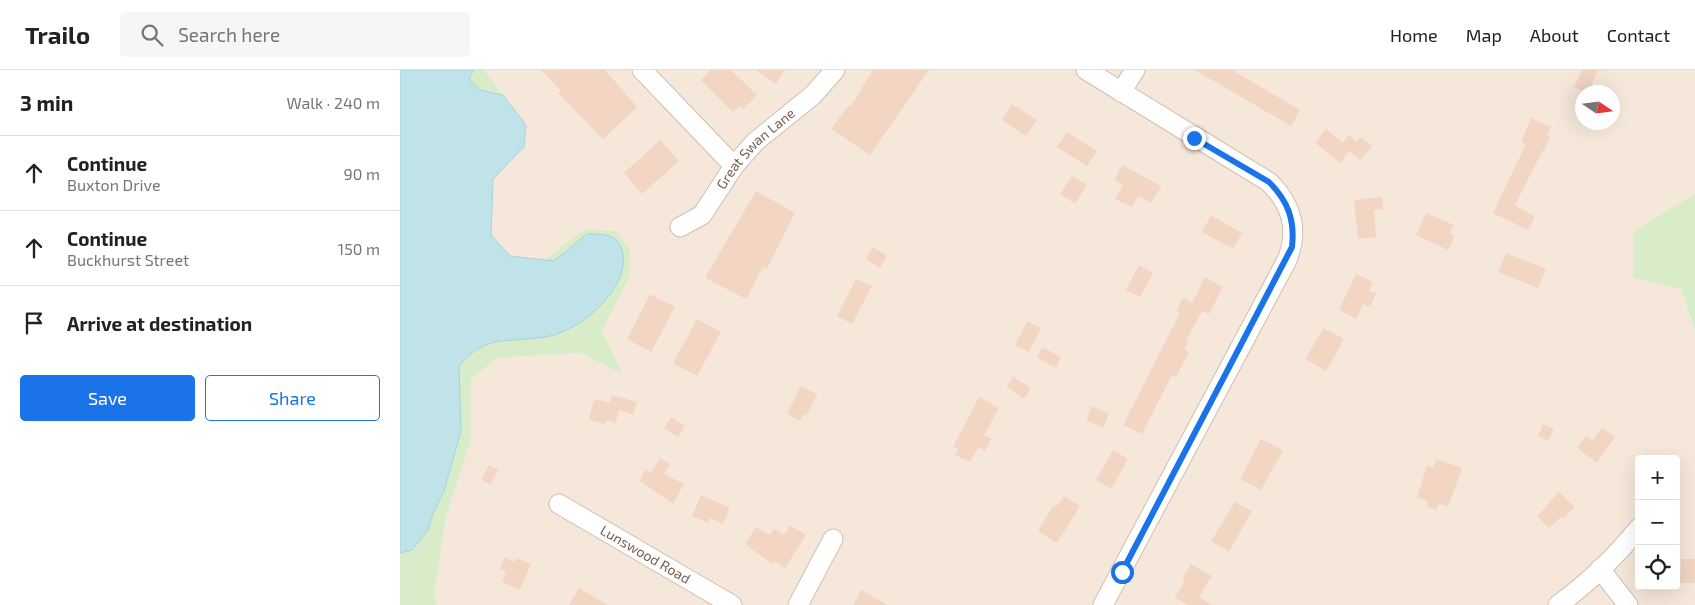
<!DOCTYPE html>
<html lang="en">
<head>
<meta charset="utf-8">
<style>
	body { margin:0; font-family:"Exo 2",sans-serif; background:#f6f6f6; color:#222 }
	.controls { position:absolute; right:15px; bottom:15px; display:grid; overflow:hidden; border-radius:5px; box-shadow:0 5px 20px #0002 }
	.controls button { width:45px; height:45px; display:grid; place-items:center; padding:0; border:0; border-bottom:1px solid #e0e0e0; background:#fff; color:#222; font:25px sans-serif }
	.compass { position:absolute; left:1175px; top:15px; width:45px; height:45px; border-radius:50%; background:#fff; box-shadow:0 5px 20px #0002; rotate:103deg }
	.stop { position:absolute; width:15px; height:15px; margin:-11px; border:4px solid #1a73e8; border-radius:50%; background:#fff }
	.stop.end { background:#1a73e8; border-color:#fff; box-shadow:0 1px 5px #0008 }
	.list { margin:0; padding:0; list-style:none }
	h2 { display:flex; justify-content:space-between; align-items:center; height:65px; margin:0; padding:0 20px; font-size:21px }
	h2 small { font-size:16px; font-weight:400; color:#767676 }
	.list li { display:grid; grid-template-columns:32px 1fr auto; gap:15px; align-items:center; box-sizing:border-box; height:75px; padding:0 20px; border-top:1px solid #e0e0e0 }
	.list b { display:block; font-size:19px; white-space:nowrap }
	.list p { margin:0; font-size:16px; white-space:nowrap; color:#767676 }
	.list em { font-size:16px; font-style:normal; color:#767676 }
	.actions { display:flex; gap:10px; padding:15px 20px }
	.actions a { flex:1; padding:11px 0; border:1px solid #1a73e8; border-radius:5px; text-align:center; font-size:18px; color:#1a73e8 }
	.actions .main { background:#1a73e8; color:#fff }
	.icon { flex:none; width:28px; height:28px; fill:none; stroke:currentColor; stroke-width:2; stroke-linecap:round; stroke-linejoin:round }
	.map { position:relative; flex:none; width:1295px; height:535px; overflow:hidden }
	header { display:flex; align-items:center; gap:30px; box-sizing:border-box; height:70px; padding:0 25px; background:#fff; border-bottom:1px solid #e0e0e0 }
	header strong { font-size:24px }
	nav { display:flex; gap:28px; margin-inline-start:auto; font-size:18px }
	.search { width:350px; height:45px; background:#f6f6f6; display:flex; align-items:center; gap:12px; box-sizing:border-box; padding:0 18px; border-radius:5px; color:#767676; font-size:19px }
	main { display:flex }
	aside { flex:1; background:#fff }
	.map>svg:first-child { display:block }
</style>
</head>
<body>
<header>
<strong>Trailo</strong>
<div class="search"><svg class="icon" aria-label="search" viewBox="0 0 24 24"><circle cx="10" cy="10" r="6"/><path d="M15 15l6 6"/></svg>Search here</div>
<nav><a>Home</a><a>Map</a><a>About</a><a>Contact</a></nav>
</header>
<main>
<aside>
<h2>3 min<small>Walk · 240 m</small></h2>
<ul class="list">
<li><svg class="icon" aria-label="ahead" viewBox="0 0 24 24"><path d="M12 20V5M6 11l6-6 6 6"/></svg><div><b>Continue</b><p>Buxton Drive</p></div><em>90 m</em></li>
<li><svg class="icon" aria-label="ahead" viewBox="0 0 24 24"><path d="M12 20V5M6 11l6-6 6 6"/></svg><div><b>Continue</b><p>Buckhurst Street</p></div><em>150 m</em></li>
<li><svg class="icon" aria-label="arrive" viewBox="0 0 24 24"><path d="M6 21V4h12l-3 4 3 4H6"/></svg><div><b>Arrive at destination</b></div></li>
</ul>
<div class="actions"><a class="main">Save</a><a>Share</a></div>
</aside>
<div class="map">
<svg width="1295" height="535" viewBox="0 0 1295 535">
	<rect width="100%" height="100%" fill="#fdf6ec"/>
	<path fill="#f5e8da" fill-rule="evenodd" d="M84,0H1295V123L1233,162V208L1281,219L1295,262V535H37L34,524L46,447L71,371V309L97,288L180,283L223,303L202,261L229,208L216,161L184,159L143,191L110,186L91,165L93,109L124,77L126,55ZM1182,22H1212V52H1182ZM1239,389H1276V516H1239Z"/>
	<path fill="#d8ecc9" d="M74,0H84L103,25L80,20L69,8Z
		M1295,123V262L1281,219L1233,208V162Z
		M184,159L216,161L230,179L229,208L202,261L223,304L180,283L97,288L71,309V371L46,447L34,524L37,535H0V483L12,480L28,460L34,441L44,421L61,361L59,296C88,259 128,274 168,260L206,164H188L154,191H143Z"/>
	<path fill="#bfe3e8" stroke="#a5d3da" d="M0,0H74L69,8L80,20L103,25L126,55L124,77L93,109L91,165L110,186L154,191L187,164C199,164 216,163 221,177C235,214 183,259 150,266C113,274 86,262 59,296L61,361L44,421L34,441L28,460L12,480L0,483Z"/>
	<path fill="#f3d5c3" d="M141,0H205L237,37L203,69L158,23L161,21Z
		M310,0H331L357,25L343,39L339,36L333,42L301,10Z
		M356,0H385L376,14Z
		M473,0H529L470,85L431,59L448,36L450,37Z
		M795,0H832L900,40L891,56Z
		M1182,0H1198L1188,22L1174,18Z
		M612,34L637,50L626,66L602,50Z
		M1131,48L1151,57L1147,66L1150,67L1144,81L1143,80L1115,135L1135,147L1128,160L1093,143L1126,74L1121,72Z
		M926,59L943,73L949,65L957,72L961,67L972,76L960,90L949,81L940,93L915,73Z
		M667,62L697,81L687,96L657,77Z
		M260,70L279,91L242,124L224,103Z
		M722,95L761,116L751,133L738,126L732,137L715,129L723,115L714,110Z
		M672,106L687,115L675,134L660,124Z
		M356,121L395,143L367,199L363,197L346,229L305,208Z
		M982,127L983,139L974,140L976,167L958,169L954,130Z
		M1026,143L1054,155L1050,163L1055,166L1048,180L1016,165Z
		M811,145L842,163L833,179L802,162Z
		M473,177L487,186L480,198L466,189Z
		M1106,183L1146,199L1138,218L1098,202Z
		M739,195L753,203L740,227L726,220Z
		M956,204L973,212L969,221L976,224L970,237L963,234L956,249L939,240Z
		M805,207L823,217L809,244L802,241L786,270L789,271L784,280L789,282L776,307L772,305L742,364L723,355L780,243L776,241L783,228L792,233Z
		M456,209L472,216L452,254L437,246Z
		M250,224L275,237L251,282L227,269Z
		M297,249L321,262L297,306L273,293Z
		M627,251L641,258L629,282L615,275Z
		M924,258L944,269L926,301L905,289Z
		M642,277L661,287L656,298L637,288Z
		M613,307L631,318L624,329L607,317Z
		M401,316L417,324L406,346L403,344L400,351L387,344Z
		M212,325L237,332L233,345L219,340L216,353L206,350L205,354L189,350L194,329L210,333Z
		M579,327L599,338L584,365L591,369L585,381L578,377L570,392L555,385L558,379L553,377Z
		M692,336L709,344L703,358L686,350Z
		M271,347L285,356L278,367L264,358Z
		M1143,354L1154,359L1148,371L1138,366Z
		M1202,358L1215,367L1197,393L1177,378L1186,366L1192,371Z
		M861,369L883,380L861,420L840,409Z
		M713,380L728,389L711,419L696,410Z
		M260,388L270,394L264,404L284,414L273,434L240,411L245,400L251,403Z
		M1036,389L1062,398L1048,437L1039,434L1036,440L1026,436L1028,431L1017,427L1027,396L1033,398Z
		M89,395L98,400L90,415L81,409Z
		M1159,422L1175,437L1163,449L1161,447L1149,458L1137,446Z
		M301,425L330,438L323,454L310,448L308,453L292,446Z
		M664,426L680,436L657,473L638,461L653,436L658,435Z
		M835,432L852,441L829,482L811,471Z
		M390,455L406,465L385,498L374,491L372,494L345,474L356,457L370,465L374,459L384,465Z
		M105,487L114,492L116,488L131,494L120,520L102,512L106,502L100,499Z
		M1281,489H1295V513H1280Z
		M791,494L812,506L799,527L813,535H788L775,528L785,511L782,509Z
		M179,518L208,535H169Z
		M461,520L488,535H453Z"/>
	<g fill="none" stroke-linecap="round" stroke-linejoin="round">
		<g stroke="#d1beb0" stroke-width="21">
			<g id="minor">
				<path d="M242,0L334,96"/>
				<path d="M686,0L869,112C892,135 899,160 887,190L703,535"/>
				<path d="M721,22L735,0"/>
				<path id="s1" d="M280,157L302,145L334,96L355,72L413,25L435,0"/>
				<path id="s2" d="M159,434L332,535"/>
				<path d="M1200,499L1228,535"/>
				<path d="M398,535L433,469"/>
				<path d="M1158,535C1187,514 1216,486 1239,458"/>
			</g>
		</g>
		<use href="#minor" stroke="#fff" stroke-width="19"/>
	</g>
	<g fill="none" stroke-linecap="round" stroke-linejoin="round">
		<path stroke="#1a73e8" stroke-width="6" d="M722,502L892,177C895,150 888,131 869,112L794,68"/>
	</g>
	<g text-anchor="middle" stroke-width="4" stroke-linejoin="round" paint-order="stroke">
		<g font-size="14" fill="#7a5c4d" stroke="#fffaf3">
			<text dy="5" stroke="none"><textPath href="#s1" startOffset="111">Great Swan Lane</textPath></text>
			<text dy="5" stroke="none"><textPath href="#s2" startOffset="100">Lunswood Road</textPath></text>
		</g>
	</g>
</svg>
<div class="controls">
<button>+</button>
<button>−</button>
<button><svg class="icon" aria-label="locate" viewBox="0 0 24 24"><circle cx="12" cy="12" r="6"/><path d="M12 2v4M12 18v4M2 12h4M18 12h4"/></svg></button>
</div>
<svg class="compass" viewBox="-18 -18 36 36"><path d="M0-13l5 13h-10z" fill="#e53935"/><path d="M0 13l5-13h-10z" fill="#767676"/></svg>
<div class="stop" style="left:722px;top:502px"></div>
<div class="stop end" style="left:794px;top:68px"></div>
</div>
</main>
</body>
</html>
